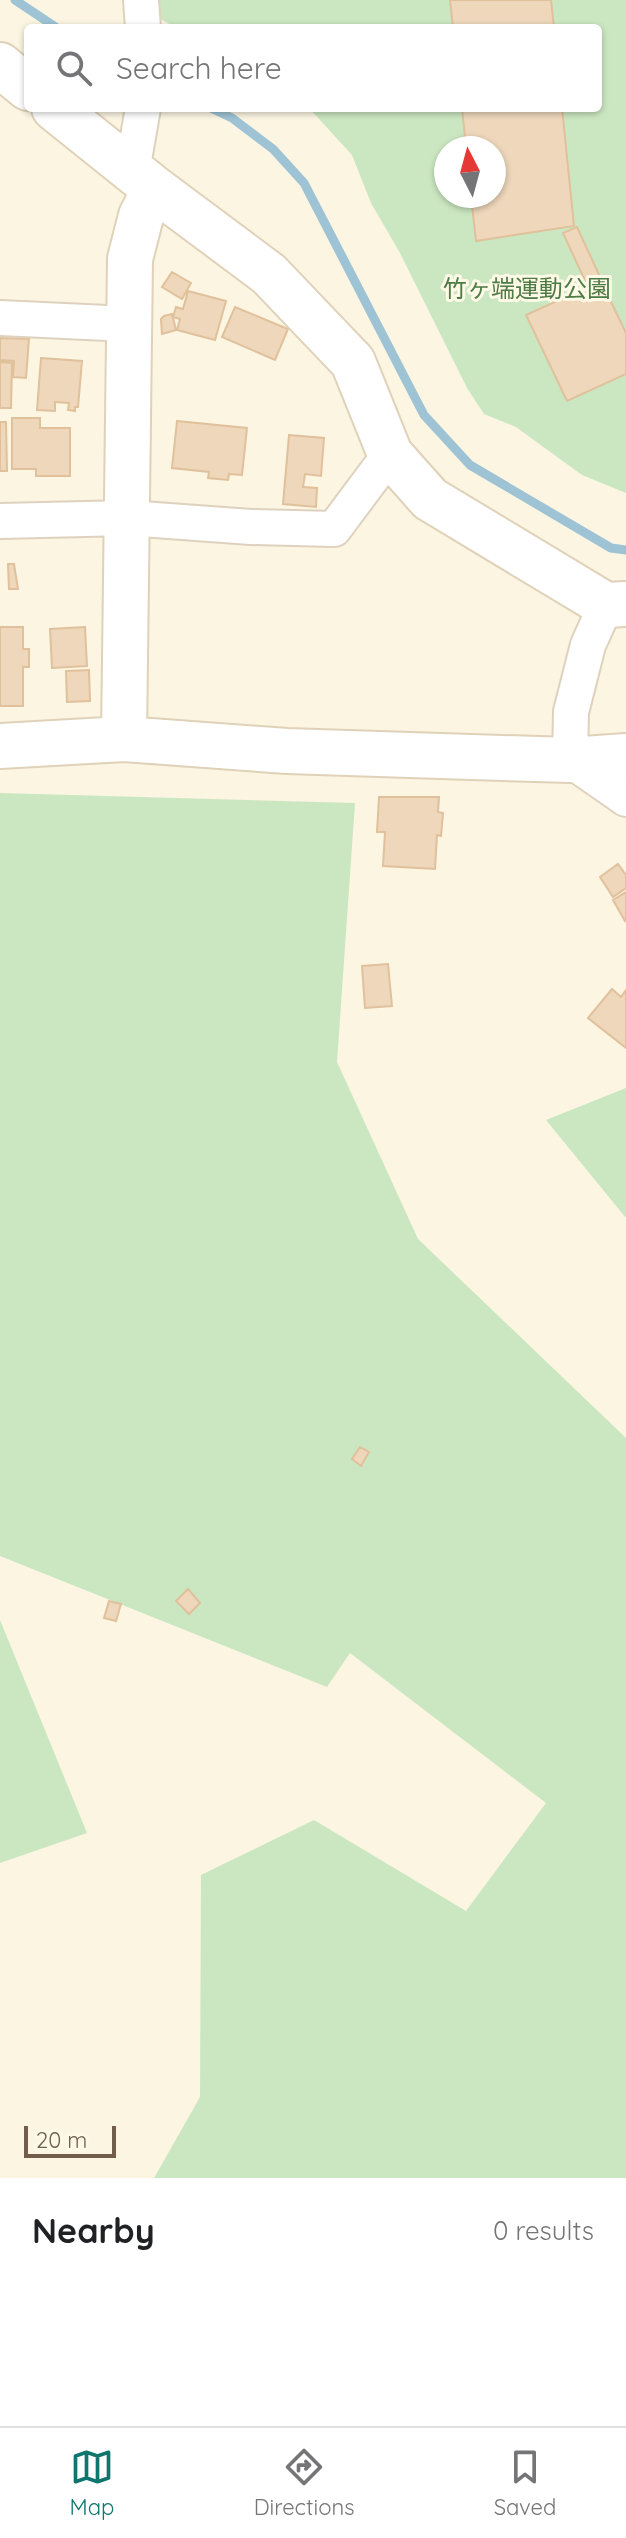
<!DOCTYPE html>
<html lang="en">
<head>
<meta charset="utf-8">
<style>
	body { margin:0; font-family:Quicksand,"Noto Sans JP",sans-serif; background:#f6f6f6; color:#202124 }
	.compass { position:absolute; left:434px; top:136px; width:72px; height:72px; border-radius:50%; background:#fff; box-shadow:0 2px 6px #0004; rotate:354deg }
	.scale { position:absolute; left:24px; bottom:20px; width:92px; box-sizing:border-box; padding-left:8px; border:4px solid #705e4a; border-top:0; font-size:22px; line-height:28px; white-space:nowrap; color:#705e4a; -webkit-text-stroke:6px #fef9e7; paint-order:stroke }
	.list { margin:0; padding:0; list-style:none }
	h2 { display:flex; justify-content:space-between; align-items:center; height:104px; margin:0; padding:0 32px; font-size:34px }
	h2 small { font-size:26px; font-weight:400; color:#757577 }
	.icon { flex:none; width:44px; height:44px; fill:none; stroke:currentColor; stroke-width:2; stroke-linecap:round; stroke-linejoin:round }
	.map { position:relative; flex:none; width:626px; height:2178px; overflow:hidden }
	.search { position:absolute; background:#fff; box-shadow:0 2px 6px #0004; left:24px; right:24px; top:24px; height:88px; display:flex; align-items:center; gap:20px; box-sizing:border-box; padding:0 28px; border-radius:8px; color:#757577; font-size:30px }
	.sheet { height:248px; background:#fff }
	nav { display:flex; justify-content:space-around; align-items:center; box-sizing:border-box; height:112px; border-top:2px solid #e0e0e0; background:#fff; font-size:22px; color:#757577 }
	nav a { display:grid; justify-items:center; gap:4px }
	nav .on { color:#0f766e }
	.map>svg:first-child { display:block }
</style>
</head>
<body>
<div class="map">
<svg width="626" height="2178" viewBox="0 0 626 2178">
	<rect width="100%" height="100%" fill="#fbf5e2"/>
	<path fill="#cbe7c1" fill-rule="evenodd" d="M125,0H626V493L582,475L516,427L484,414L467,388L400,253L371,203L352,155L309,108H598V28H177ZM446,148H494V196H446Z
		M0,793L355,803L337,1062L418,1239L626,1438V2178H154L200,2097L201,1875L314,1820L466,1911L546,1803L350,1653L327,1687L0,1556Z
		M626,1088V1218L546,1120Z
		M0,1620L87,1833L0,1863Z"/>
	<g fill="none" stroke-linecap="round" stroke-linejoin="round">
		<path stroke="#9ec3d4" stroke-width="9" d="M15,0L57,28
			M211,108L232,118L273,149L304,183L424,415L470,465L611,548L626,550"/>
	</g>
	<path fill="#eed7bb" stroke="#e0c19c" stroke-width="2" d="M450,0H551L554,28H453Z
		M462,108H562L574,226L476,241L471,196H494V148H466Z
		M577,227L601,279L587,285L563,233Z
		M172,272L191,283L182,299L162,287Z
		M601,281L626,333V374L567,401L526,315Z
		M188,291L226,301L215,340L177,330L180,319L173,317L176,307L183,309Z
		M235,307L288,329L275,360L222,337Z
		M172,314L176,330L162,334L161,319L164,316Z
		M0,338L29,339L26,378L13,377L14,361L0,360Z
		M41,358L82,361L78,407H75V411L68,410L69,403L55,402V411L37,410Z
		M0,362L12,363L11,408H0Z
		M12,418H40V428H70V476H36V469H12Z
		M177,421L247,428L242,475L229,474L228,480L208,478L209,472L172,468Z
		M0,422H6L7,471H0Z
		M289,435L324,438L321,476L305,474L303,487L317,488L316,507L283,504Z
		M8,564H14L18,589H9Z
		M0,627H23V649H29V667H23V706H0Z
		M85,627L87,666L52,668L50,629Z
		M89,670L90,701L67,702L66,671Z
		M379,797H439L438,812L443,813L441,836L437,835L435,869L383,866L385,832H377Z
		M618,864L626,875V888L613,897L600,877Z
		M626,892V920L625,921L613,900Z
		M388,964L392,1006L365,1008L362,966Z
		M612,989L621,997L626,990V1048L588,1018Z
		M360,1447L369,1452L361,1466L352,1459Z
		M188,1589L200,1603L189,1614L176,1601Z
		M109,1601L121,1604L116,1621L104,1618Z"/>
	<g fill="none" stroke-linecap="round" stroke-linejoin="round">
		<g stroke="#ded2be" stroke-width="38">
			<path id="street" d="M141,0L143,28
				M132,171L143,108
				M0,318L129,324
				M0,521L128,518L251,527L334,529L390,454
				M606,605L588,645L571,712L570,760L626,799"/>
		</g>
		<g stroke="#e0d1b9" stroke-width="48">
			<path id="secondary" d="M0,65L28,88
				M54,108L155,189L269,274L353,362L390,454L430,499L606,605L626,604
				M124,739L130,259L141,216L155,189
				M0,746L124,739L287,751L471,757L570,760L626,756"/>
		</g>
		<use href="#street" stroke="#fff" stroke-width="34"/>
		<use href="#secondary" stroke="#fff" stroke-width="44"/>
	</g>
	<g text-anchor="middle" stroke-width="6" stroke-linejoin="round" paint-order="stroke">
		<g font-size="24" fill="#4d7b45" stroke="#fef9e7">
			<text x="527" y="297">竹ヶ端運動公園</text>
		</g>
	</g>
</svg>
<svg class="compass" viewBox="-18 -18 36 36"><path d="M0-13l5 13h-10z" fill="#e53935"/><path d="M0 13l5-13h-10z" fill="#757577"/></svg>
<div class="scale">20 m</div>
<div class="search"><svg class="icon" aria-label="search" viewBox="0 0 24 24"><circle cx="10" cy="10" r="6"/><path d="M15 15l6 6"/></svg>Search here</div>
</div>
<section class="sheet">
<h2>Nearby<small>0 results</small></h2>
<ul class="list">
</ul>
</section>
<nav>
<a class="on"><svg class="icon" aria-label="map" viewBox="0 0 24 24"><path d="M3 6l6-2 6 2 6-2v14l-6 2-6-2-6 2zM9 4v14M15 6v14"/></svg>Map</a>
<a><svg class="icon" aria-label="directions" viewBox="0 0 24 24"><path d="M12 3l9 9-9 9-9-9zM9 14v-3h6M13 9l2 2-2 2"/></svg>Directions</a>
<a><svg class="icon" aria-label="saved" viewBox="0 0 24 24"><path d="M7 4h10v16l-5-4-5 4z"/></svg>Saved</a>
</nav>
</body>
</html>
